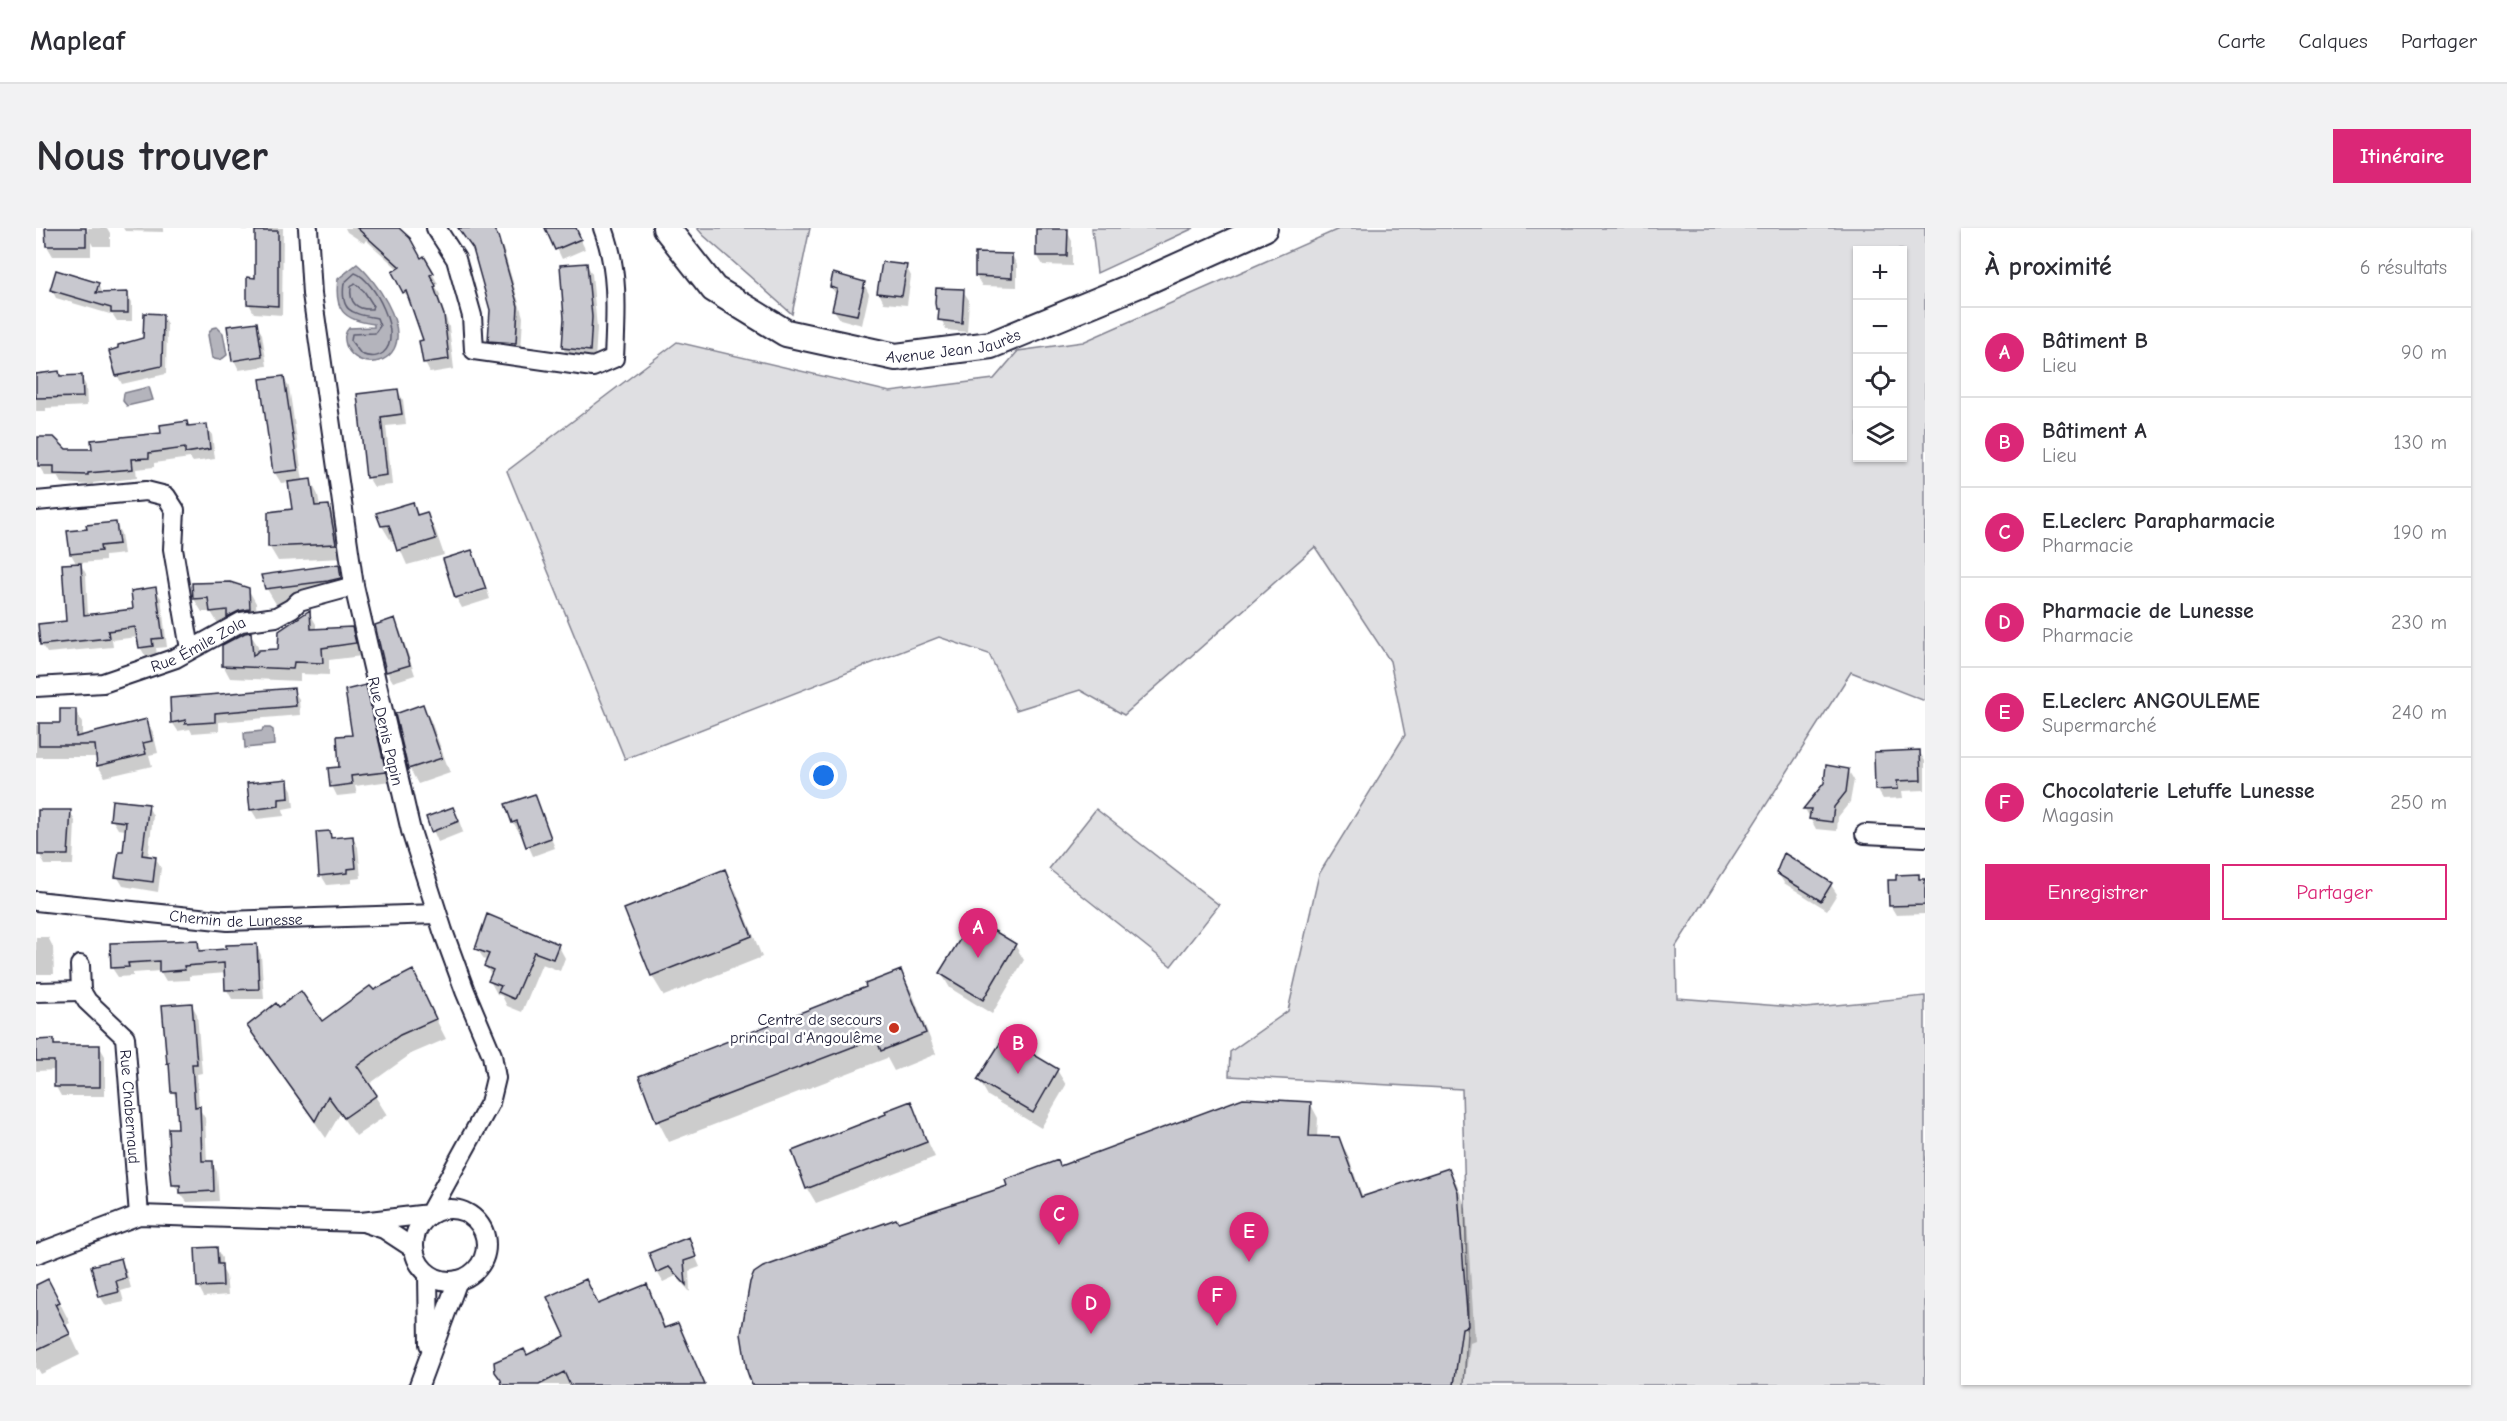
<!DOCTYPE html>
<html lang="fr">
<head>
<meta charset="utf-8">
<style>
	body { margin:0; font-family:"Comic Neue",sans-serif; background:#f2f2f3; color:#2b2b33 }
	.controls { position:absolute; right:18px; top:18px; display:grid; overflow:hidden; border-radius:0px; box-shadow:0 2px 4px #0004 }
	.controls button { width:54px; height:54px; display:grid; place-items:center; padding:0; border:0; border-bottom:2px solid #e1e1e2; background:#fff; color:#2b2b33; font:30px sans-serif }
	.you { position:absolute; left:788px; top:548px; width:21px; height:21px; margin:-15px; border:4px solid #fff; border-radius:50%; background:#1a73e8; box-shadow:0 0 0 9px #1a73e833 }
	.badge { display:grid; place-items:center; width:39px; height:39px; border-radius:50%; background:#db2777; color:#fff; font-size:20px; font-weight:700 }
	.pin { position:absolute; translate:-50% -50px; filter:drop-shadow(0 2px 3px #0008) }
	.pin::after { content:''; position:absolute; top:32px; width:21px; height:18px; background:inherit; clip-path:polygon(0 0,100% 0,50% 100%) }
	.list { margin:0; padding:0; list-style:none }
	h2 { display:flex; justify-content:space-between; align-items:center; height:78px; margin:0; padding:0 24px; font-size:26px }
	h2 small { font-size:20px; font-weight:400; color:#7c7c81 }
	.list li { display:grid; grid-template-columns:39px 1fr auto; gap:18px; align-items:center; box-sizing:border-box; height:90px; padding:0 24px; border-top:2px solid #e1e1e2 }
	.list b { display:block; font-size:22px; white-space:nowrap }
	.list p { margin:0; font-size:20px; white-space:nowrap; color:#7c7c81 }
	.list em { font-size:20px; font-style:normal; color:#7c7c81 }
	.actions { display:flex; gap:12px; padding:18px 24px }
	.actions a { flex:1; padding:14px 0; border:2px solid #db2777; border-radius:0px; text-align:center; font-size:21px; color:#db2777 }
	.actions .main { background:#db2777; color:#fff }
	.icon { flex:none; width:33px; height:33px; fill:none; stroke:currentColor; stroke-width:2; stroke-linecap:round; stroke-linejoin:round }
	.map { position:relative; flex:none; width:1889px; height:1157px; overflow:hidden; border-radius:0px }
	header { display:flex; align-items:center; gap:36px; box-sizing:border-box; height:84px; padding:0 30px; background:#fff; border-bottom:2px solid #e1e1e2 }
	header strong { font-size:28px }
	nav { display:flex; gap:33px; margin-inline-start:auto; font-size:21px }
	.intro { display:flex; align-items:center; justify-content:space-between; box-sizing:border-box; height:144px; padding:0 36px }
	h1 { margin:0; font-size:42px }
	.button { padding:15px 27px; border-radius:0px; background:#db2777; color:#fff; font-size:21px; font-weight:700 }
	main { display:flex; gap:36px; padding:0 36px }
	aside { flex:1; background:#fff; border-radius:0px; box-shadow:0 2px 4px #0004 }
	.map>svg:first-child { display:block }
</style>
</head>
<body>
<header>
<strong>Mapleaf</strong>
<nav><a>Carte</a><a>Calques</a><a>Partager</a></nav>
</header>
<div class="intro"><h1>Nous trouver</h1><a class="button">Itinéraire</a></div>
<main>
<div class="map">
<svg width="1889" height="1157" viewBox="0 0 1889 1157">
	<rect width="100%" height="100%" fill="#fff"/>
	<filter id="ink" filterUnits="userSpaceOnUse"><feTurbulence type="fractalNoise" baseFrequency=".0167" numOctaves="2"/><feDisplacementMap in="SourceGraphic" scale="12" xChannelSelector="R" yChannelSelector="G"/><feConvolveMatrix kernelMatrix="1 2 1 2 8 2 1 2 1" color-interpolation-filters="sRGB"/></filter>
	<g filter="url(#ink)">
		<path fill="#dfdfe2" stroke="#80808e" stroke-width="1.5" fill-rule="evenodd" d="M661,0H774L756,86L667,7Z
			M1056,0H1158L1061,45Z
			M1305,0H1889V473L1815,444L1640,718L1641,770L1770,780L1889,768V1157H1428L1432,1087L1426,861L1193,848L1194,824L1252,783L1283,646L1369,507L1354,433L1279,319L1088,487L1044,462L980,482L953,426L903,409L589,531L471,243L641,114L854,164L958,151L982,123L1047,114ZM1822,22H1866V230H1822Z
			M1060,581L1183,677L1135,738L1013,641Z"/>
		<path fill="#b4b4bc" stroke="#7a7a88" stroke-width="1.5" d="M321,36C339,51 371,96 358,121C347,141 317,137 310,117C308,110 308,105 313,100L338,99V96C307,92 298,82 302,51Z
			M181,99L187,105L191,127C186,132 182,133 176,130L172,107L176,100Z
			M113,159L117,172L91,178L87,173L88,165Z
			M227,500H234L237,502L238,517L209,520L208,505L226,503Z"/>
		<path fill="#0003" d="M11,0H50L52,4V0H71L74,5V18H57L55,14V28H17L11,18Z
			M87,0H128L127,4L89,3Z
			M205,0H247L246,87L218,85L213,76L221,51L220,2H206Z
			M309,0H360L384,32L388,30L402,56L399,58L405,68L403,69L413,99L418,141L394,145L389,135V114L374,74L358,45L363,42L330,12L328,15L311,4Z
			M422,0H455L467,20L487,89L485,124L459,122L453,112L456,82L439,24Z
			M511,0H539L549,21L526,31Z
			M1031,3L1036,13V38L1007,37L1001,27Z
			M976,27L981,37V59L946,58L940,48Z
			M551,37L556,46L561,100L559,132L533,130L527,120L529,77Z
			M870,38L875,48L871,77L848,75L843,65Z
			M62,56L66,66H91L96,74V93H81L77,87L20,70L16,62Z
			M828,56L833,66L826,97L804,91L798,82L801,68L795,59Z
			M927,63L933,72L931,104L910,102L901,80Z
			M126,87L131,96L130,146L86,156L81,147Z
			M220,96L226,106L231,138L203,142L198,132Z
			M22,145L25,149H45L50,158L51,178L10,180V183H0V147Z
			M247,150L253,159L267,253L274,252L282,267L284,279L292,278L301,293L308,330L242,333L233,318L258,282L253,254L245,255L239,245Z
			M362,163L367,172L370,196L350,198L356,257L338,259L332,249L323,167Z
			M150,195L153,200L170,197L176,207L179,231L157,234L154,230L118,235V239L100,241L101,250L57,255V257L25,255L21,248H9L3,238L29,223H58L127,207Z
			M376,275L383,288L390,286L399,301L408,327L371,337L360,312L355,313L346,298Z
			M80,296L85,306L88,326L69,328V333L44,335L50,346L52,388L99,382L119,361L125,370L131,419L120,420L121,427L110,429L104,419L102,409L76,412L77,419L11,425L5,416L31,394L41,337L35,326Z
			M436,324L450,359L420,368Z
			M303,337L311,353L313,365L240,376L231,361Z
			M212,361L220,375L221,395L183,397L175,384H166L158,371Z
			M451,362L454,371L426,380L421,371Z
			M273,384L280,396V402L315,401L322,413L326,428L293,432V447L264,446V453L194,450L187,437L214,406L222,418V425L244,422Z
			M358,392L364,402L379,447L357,454L351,444L340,398Z
			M329,459L334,469L354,553L319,558L321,566L301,568L296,558L318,508Z
			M257,462L263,471L264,487L183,494V503L156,505L154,501L142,503L136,494Z
			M386,478L395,493L414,545L382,556L374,541L361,487Z
			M39,482L46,494V509L110,492L117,504L122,525L113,527L116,538L69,549L62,538L61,529H0V497H25Z
			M1883,523L1889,533V562L1866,563L1867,570L1847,571L1841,561Z
			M1812,542L1818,552L1814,574L1802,589L1801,603L1780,601L1769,581Z
			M251,553L256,562L258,579L247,581L248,588L221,591L215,581Z
			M498,567L519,620L497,628L486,603L483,604L477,594Z
			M112,578L117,588L112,629L119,630L125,640L122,664L87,658L81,648L88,626L90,602L82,601L76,591Z
			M34,584L39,593L37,637H9L4,627Z
			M392,590H422L427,604L402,614Z
			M293,605L297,611L316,609L322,619L325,650L316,651V655L291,657L285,647Z
			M1749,627L1795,657L1801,666L1791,682L1748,655L1742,645Z
			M688,642L700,663L726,729L628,768L616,748L590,682Z
			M1883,648L1886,653H1889V686L1860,687L1854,677L1862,653Z
			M0,709H12L17,719L18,746H0Z
			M161,713L167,724L220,717L225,727L228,771H196L191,762L190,745L153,748V752L130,753L124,743L97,745V748L82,749L76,740Z
			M522,717L529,730L524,743L506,736L486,784L471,778L466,768L461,766L454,753L456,748L449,738L451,735L441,721Z
			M979,717L988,732L956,786L914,760L905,745Z
			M376,744L410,811L375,826L332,857L351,887L320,908L304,886L290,910L224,817L213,798L242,781L286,795L337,764Z
			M864,744L876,764L900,826L858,843L851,830L633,914L622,893L605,849L832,760Z
			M155,776L161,786L166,845L161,846L163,880L169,890L171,935H176L181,944L183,973L151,974L138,957L144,901L142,873L137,864L135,840L132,835Z
			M0,813H17L20,818H63L69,828V868H25L20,859V842L0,843Z
			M1021,842L1030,857L1005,900L952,868L943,852Z
			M874,875L899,929L780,975L771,960L757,924Z
			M1274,875L1282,890L1281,909L1302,911L1311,925L1327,970L1413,942L1421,956L1430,980L1439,1113L1434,1115L1428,1157H718L862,996L1024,939Z
			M652,1011L664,1039L653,1043L654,1064L640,1048L627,1054L621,1044Z
			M180,1020L186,1030V1041L190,1048L192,1067L168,1069L163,1059Z
			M84,1032L90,1042L95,1060L85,1063L88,1074L70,1078L64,1068Z
			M550,1053L563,1077L610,1058L630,1101L642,1097L670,1157H468L460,1144L531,1109Z
			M0,1058L23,1073L34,1095L30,1097L44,1127L5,1146L2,1141L0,1142Z"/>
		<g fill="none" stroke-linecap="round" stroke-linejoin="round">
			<path stroke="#5c5c6f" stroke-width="1.5" d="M319,45C338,51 368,109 347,125C340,130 332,129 325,126L315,113L316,106L339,105L344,98L341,90C316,85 304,85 308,55Z
				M319,55L328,63L337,77L336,81C321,82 313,75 315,59Z"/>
		</g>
		<path fill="#c8c8cf" stroke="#22223b" stroke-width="1.5" d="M9,0H50V18H10Z
			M321,0H363L374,10L385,30L388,28L398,45L394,47L400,58L398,59L408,87L413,131L387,135L383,113L387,112L370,63L367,65L356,44L364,39Z
			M422,0H457L462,8L482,78L480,115L452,113L454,82L437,21Z
			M509,0H540L545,11L519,22Z
			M1000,1H1032L1031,28H1000Z
			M219,3H242V78L211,76V49L219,50Z
			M939,25L976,26V50L939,48Z
			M846,34L871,37L866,68L841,65Z
			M551,35L556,89L554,123L526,120L528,90L524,37Z
			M20,42L63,55L60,65L92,64V85H75V80L14,62Z
			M797,45L829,54L821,87L796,82L801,61L794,59Z
			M900,60L928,61L926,95L902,92L903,81H900L899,75Z
			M108,85L127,86L126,138L80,148L73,123L82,120V117L107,110Z
			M221,94L226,128L196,133L191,98Z
			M23,143L24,148L46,147L47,169L0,170V146Z
			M248,148L262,242L237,245L224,151Z
			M362,161L366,186L345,189L351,247L330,250L321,166Z
			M151,193L152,198L171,196L174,221L149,225V220L113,225V230L96,231L97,241L52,245V247L18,246V238H2V209H18L30,221H56L55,212L125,205L124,197Z
			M275,251L279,278L293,277L300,316L232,319V284L256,281L252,254Z
			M377,274L381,287L391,284L400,311L361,323L353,297L345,298L340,285Z
			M80,294L83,316L64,318L65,323L34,326L31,303L51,301L50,297Z
			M436,322L450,361L419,370L407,331Z
			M45,335L48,387L97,381L95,363L120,359L127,410L116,411L117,418L103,420L99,399L72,403L73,410L4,417L2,396L30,393L26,336Z
			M303,336L305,350L292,353L229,361L225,347Z
			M194,354L213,360L214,381L203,383L191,389V382L174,384L172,370L157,371L156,355Z
			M274,382L275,401L316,399L320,415L286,420L287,435L258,434L257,441L186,438V417L209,405L215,404L217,428L223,422L242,421L243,403Z
			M359,390L374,437L350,444L339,397Z
			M330,457L350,544L315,548L316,556L294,559L292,540L303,539L301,508L316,507L309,462Z
			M258,460L260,478L179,485V494L149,496L150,492L135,495L134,470Z
			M387,476L406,530L372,541L359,486Z
			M24,481H40V509L111,491L116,513L107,515L110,526L61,538L59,517H3V495H24Z
			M1884,522L1885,552L1861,553L1862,561L1839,562L1838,524Z
			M1790,537L1813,541L1810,564L1798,579L1796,594L1773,591L1775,581H1767L1788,555Z
			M252,551L253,570L243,571V578L214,582L211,555Z
			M499,566L515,610L490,619L481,593L476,595L469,576Z
			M76,572L113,576L106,627L120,629L117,654L79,649L83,624H87L90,594L74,592Z
			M417,579L423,593L395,604L390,589Z
			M2,582H35L32,627H2Z
			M294,603L295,610L317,608L320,640L311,641V645L283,648L280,604Z
			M1748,625L1796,655L1785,673L1740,645Z
			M689,641L716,708L615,748L588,681Z
			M1883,646V651H1889V677L1853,678L1852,652H1860V647Z
			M451,686L523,716L517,731L498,724L478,771L462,764L465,758L452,753L457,742L448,738L453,726L439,721Z
			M937,690L980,716L947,772L903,745Z
			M162,712L163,723L190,721V717L221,716L223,761L189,762L188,735L148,738L149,742L123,744V733L92,735L93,739L75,740L74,715Z
			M377,742L400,791L364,807L321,838L341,867L308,890L292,868L279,893L211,798L240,775L243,779L265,763L286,793L334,758L338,762Z
			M865,742L890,805L845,823L840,810L620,894L603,848L830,759L829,756Z
			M156,775L161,836H156L159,879L164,878L166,933H177L178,963L144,965V957H136L133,926L132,900H142L140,864H135L133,835L131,836L126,777Z
			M968,809L1022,841L997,885L941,852Z
			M18,811V817H64V859H18V833H0V812Z
			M1207,870L1275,874L1273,908L1303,909L1325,969L1413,940L1422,964L1432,1098L1426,1100L1418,1157H716L711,1143L705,1106L714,1054L718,1045L727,1039L860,991L862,994L971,958L969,952L1022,932L1024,938Z
			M875,873L891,914L770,961L756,923L850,886L849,883Z
			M653,1009L660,1029L648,1033L650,1057L633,1039L620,1045L613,1025Z
			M181,1019L182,1036H186L187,1058L161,1059L159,1020Z
			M85,1030L90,1050L80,1053L83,1064L63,1069L55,1038Z
			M12,1051L24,1074L19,1076L34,1106L0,1122V1057Z
			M550,1051L562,1076L611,1056L628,1100L642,1095L669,1157H534L528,1144L503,1157H466L465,1152L459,1144L458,1134L488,1121L491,1127L529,1108L511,1069Z"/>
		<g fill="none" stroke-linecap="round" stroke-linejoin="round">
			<g stroke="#22223b" stroke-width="22">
				<g id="minor">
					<path d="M400,0L420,31L436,88L438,122L557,139L578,130C580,86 583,42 567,0"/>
					<path d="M0,273L110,263L130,268L139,282L137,321L154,421"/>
					<path id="s1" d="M0,459L67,455L140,430L205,394L240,389L256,380L263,373L318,358"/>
					<path d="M1829,606L1889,609"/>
					<path id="s2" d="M0,673L192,693L401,686"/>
					<path id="s3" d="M44,737L45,763L51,773L89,809L103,987"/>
					<path d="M0,764L45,763"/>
					<circle cx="414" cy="1017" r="36"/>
					<path d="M330,995L348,1001L377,1020"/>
					<path d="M0,1026L103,987L325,994L393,986L454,875L460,850L456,827L429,763L407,703L375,603L318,358L276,66L272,0"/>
					<path d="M392,1046L393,1116"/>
					<path d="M383,1157L422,1052"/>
				</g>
			</g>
			<g stroke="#22223b" stroke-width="30">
				<g id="secondary">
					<path id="s4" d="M630,0L678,61L750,105L860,129L955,117L1108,54L1228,0"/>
				</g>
			</g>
			<use href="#minor" stroke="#fff" stroke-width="18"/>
			<use href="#secondary" stroke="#fff" stroke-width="26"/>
		</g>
	</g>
	<circle fill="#c8321e" stroke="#fff" stroke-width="2" cx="858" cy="800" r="6"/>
	<g text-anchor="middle" stroke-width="5" stroke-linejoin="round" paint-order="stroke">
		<g font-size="16" fill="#22223b" stroke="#fff">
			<text dy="6" stroke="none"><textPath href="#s4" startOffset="333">Avenue Jean Jaurès</textPath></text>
			<text dy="6" stroke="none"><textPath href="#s1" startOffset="170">Rue Émile Zola</textPath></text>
			<text transform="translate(350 503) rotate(77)" y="6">Rue Denis Papin</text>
			<text dy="6" stroke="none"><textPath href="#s2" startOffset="201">Chemin de Lunesse</textPath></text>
			<text dy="6" stroke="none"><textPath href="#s3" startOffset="160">Rue Chabernaud</textPath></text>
		</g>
		<g font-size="16" fill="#22223b" stroke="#fff" text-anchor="end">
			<text x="846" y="797">Centre de secours<tspan x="846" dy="18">principal d'Angoulême</tspan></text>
		</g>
	</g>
</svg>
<div class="controls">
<button>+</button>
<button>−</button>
<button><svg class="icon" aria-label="locate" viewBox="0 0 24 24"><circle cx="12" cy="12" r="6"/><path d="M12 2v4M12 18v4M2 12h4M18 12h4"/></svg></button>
<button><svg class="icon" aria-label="layers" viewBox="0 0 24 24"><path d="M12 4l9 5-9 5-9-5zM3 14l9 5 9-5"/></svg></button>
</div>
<div class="you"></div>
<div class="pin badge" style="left:942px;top:730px">A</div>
<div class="pin badge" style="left:982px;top:846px">B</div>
<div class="pin badge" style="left:1023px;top:1017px">C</div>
<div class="pin badge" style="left:1055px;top:1106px">D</div>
<div class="pin badge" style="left:1213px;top:1034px">E</div>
<div class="pin badge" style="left:1181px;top:1098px">F</div>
</div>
<aside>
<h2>À proximité<small>6 résultats</small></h2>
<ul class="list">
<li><span class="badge">A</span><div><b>Bâtiment B</b><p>Lieu</p></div><em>90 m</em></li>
<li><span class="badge">B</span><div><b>Bâtiment A</b><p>Lieu</p></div><em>130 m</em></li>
<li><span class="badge">C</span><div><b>E.Leclerc Parapharmacie</b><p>Pharmacie</p></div><em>190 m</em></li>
<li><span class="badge">D</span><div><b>Pharmacie de Lunesse</b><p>Pharmacie</p></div><em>230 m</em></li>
<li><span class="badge">E</span><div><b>E.Leclerc ANGOULEME</b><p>Supermarché</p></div><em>240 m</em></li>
<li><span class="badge">F</span><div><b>Chocolaterie Letuffe Lunesse</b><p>Magasin</p></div><em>250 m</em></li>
</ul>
<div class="actions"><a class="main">Enregistrer</a><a>Partager</a></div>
</aside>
</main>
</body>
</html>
